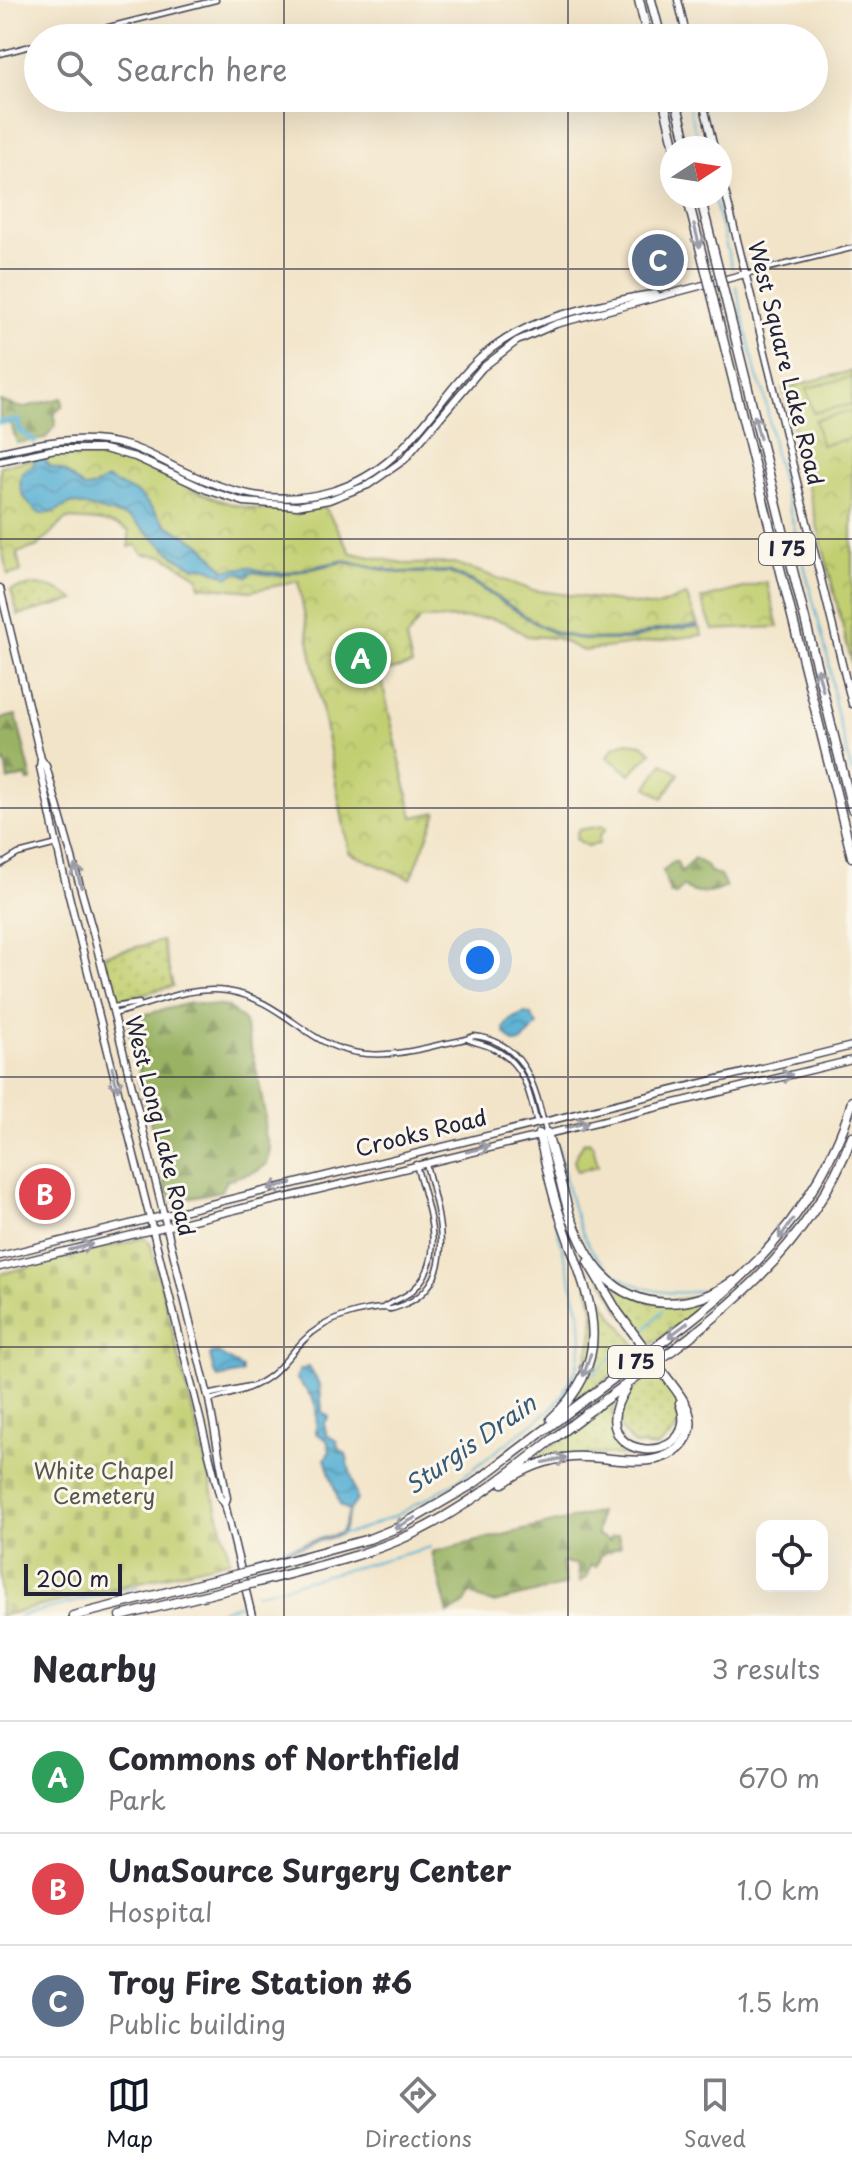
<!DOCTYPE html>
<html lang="en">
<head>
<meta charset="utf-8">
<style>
	body { margin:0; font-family:"Playpen Sans",sans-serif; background:#f2f2f3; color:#2b2b33 }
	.controls { position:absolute; right:24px; bottom:24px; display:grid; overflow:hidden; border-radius:16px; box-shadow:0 8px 32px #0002 }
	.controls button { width:72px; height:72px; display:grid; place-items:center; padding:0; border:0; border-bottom:2px solid #e1e1e2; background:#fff; color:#2b2b33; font:40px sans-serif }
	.compass { position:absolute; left:660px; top:136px; width:72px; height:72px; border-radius:50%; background:#fff; box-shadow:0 8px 32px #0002; rotate:78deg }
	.scale { position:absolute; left:24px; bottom:20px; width:98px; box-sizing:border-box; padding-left:8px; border:4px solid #22223b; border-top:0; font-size:22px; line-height:28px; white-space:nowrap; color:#22223b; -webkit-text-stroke:6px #fbf7ec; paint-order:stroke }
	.you { position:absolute; left:480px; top:960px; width:28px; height:28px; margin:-20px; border:6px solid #fff; border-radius:50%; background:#1a73e8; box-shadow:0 0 0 12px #1a73e833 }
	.badge { display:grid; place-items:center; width:52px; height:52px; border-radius:50%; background:#111827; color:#fff; font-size:26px; font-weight:700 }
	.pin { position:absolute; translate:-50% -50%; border:4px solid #fff; box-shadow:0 2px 8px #0006 }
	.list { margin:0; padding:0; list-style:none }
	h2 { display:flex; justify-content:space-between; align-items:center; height:104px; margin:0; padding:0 32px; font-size:34px }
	h2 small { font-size:26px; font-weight:400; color:#7c7c81 }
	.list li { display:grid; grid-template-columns:52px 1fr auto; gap:24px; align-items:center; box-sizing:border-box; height:112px; padding:0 32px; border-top:2px solid #e1e1e2 }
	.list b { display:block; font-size:30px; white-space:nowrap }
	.list p { margin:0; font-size:26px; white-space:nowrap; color:#7c7c81 }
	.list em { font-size:26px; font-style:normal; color:#7c7c81 }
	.icon { flex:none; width:44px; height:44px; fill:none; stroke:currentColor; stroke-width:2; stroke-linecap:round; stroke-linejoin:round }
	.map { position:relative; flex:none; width:852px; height:1616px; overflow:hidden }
	.search { position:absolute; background:#fff; box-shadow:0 8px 32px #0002; left:24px; right:24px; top:24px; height:88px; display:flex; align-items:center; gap:20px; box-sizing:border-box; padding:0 28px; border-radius:44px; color:#7c7c81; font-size:30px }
	.sheet { height:440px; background:#fff }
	nav { display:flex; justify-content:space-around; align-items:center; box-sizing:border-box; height:112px; border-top:2px solid #e1e1e2; background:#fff; font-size:22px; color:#7c7c81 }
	nav a { display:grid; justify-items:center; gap:4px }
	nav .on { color:#111827 }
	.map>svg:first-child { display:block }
</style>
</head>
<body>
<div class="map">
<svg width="852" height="1616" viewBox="0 0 852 1616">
	<defs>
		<pattern id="grass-dots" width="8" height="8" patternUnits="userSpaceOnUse" patternTransform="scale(2)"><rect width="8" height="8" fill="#c2cf71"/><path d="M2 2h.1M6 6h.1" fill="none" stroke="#a6b163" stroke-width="1.8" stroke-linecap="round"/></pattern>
		<pattern id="forest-firs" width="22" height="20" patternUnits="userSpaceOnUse" patternTransform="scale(2)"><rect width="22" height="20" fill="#99b263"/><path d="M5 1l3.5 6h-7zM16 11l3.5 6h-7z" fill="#7c9053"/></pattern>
		<pattern id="wetland-marsh" width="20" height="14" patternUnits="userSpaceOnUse" patternTransform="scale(2)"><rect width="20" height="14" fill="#c2cf71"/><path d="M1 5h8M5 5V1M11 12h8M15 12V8" fill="none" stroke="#a6b163"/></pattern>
		<pattern id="cemetery-stones" width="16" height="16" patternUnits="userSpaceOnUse" patternTransform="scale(2)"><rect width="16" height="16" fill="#c2cf71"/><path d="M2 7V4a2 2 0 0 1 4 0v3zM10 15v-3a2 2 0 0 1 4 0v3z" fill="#a6b163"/></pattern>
		<pattern id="park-crowns" width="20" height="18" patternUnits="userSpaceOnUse" patternTransform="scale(2)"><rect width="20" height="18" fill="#c2cf71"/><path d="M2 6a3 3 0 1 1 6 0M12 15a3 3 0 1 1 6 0" fill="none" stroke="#a6b163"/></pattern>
		<pattern id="water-waves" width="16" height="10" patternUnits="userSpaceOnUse" patternTransform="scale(2)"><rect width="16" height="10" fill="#55afd3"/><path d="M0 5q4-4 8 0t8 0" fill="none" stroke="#468eac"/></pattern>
	</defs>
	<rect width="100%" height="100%" fill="#fbf7ec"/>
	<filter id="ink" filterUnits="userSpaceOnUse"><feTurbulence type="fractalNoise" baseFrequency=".0125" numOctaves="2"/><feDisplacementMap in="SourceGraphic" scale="16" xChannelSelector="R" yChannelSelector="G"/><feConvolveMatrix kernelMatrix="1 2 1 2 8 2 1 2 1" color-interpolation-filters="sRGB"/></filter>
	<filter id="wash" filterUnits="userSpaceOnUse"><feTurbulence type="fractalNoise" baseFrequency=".006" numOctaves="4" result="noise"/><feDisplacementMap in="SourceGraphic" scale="32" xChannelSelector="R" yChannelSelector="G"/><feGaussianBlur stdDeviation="1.8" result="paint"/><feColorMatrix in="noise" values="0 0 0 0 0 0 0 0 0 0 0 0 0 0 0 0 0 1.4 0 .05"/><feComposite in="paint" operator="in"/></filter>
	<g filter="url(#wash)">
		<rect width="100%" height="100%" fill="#f2e4c8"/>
		<path fill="url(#grass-dots)" stroke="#727856" stroke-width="2" d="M31,585C49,585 61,590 75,600L18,615L11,590Z
			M162,941L173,986L118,1000L115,998L104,955Z
			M583,1266L610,1311L641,1352L565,1410C575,1395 580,1381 585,1364C599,1321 596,1309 581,1267Z
			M597,1270L603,1277L651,1303L718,1294L648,1347L621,1312Z
			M656,1372C679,1404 697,1419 657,1447L635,1445C598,1413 627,1392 656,1372Z
			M618,1396C599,1436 644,1474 672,1445C678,1439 682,1429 685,1422L687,1431L677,1446L650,1458L597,1454L522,1468Z"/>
		<path fill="url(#forest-firs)" stroke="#5e6a4f" stroke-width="2" d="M62,398L63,405L54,414L56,424L45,439L17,443L11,424H0V401L21,408Z
			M16,715L32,780L28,781L26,776L8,780L5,762L0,763V719Z
			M694,858L705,865L709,871L720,876L726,887C712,894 694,897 683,886L676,895L670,893L663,871L673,862H677L681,873Z
			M190,1003L228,1007L244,1021L257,1072L265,1115L264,1134L270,1146L269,1156L267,1164L257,1171L227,1180L221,1191L173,1201L166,1190L161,1159L138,1080C145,1059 123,1040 131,1018Z
			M599,1512L597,1535L610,1541L611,1537L618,1535L621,1546L601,1555L596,1567L591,1565L587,1577L580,1582L577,1564L562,1563L566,1585L493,1603L479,1599L470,1592L465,1603L448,1614L432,1552Z"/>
		<path fill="url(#wetland-marsh)" stroke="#727856" stroke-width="2" d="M589,1141L593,1146L598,1166L577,1171L574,1160L584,1142Z"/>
		<path fill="url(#cemetery-stones)" stroke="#727856" stroke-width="2" d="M144,1238L150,1242L230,1560L0,1616V1274Z"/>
		<path fill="url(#park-crowns)" stroke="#727856" stroke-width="2" d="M852,371V664L783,388Z
			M66,452C132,450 163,481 222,501C256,513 290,512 325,507L351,553L408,564L455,563L532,590L655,607L686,595L702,635L583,651L556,638L527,636L505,622L489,618L420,619L406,639L412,665L380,673L413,817L437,812L411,879L349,853L298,581L251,591L200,586L198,577L164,556L143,554L136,545L129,547V531C109,520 89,520 66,519L38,546L17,553L21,572L8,575L0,542V466Z
			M767,582L778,627L713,630L701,599Z
			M603,826L606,829L599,836V844L587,846L576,839L578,830Z"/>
		<path fill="#c2cf71" stroke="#727856" stroke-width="2" d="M852,377V404L813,413L807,388Z
			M852,411V438L821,445L815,420Z
			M628,742L642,744L652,752L630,774L607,757L615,746Z
			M663,763L679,774L663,798L647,787Z"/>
		<path fill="url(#water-waves)" stroke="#3c6887" stroke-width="2" d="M41,456L50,466L64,471L84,488L93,487L107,479L139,494L168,526L201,544L225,570L249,567L263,572L284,573L345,560L398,572L449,571L473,581L541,626L559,633L586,639L630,638L655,630L696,625L697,627L653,632L631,640H586L558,635L541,627L472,583L449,573H398L344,562L279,576L249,572L250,575L247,577L243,574L235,573L229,577L208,568L194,567L177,558L130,518L73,503L51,513L40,514C26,503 16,490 22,472L34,464L35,457Z
			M524,1013L530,1014L537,1025L522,1042L514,1043L505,1033L504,1028L509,1020Z
			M218,1353L242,1368V1373L218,1378L214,1372L210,1356L212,1354Z
			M309,1367L320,1386L322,1412L329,1417L324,1424L327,1435L337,1441L338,1448L346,1454L357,1500L350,1510L342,1534L280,1553L282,1549L341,1533L349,1511L340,1505L325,1459L330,1451L327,1440L316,1433C318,1399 317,1404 296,1378L300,1370Z"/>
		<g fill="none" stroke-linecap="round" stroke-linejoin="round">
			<path stroke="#55afd3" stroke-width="2" d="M668,36L669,38
				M686,98L700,148
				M713,196L732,268
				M736,286L757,377L764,392L775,455L797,538
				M803,561L829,662L835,705L852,773
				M557,1143C566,1177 572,1220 592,1250C617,1286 664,1299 704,1290
				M539,1162L580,1313L582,1339L580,1353L576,1370L564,1391
				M645,1330L663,1310
				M593,1375L625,1345
				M341,1534L354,1532L397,1515L456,1482L550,1410L567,1390
				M256,1594L431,1547
				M20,1616L138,1586
				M218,1616L223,1609L239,1605"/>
			<path stroke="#55afd3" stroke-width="6" d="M0,422L19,421V430L34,441"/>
		</g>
	</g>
	<g filter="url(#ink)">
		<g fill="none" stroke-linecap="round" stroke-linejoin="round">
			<g stroke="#413f50" stroke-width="7">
				<path id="minor" d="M65,38L216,0
					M0,54L38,44
					M745,274L852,248
					M0,865L18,854L57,844
					M112,1007L139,1003
					M114,1014C151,1005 187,985 227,991C262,996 286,1018 314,1036C354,1062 395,1056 438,1045C450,1042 463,1041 474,1036C527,1042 536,1090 546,1132
					M467,1039C475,1043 484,1044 492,1048C524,1062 530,1094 537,1124
					M384,1307C393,1301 404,1298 412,1291C450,1258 426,1205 416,1164
					M207,1395L249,1386
					M209,1400C231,1394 252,1390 271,1375C288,1361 299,1340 319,1328C335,1317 363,1309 383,1308C393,1308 385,1311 395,1308C464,1287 438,1213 426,1164"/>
			</g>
			<g stroke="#413f50" stroke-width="9">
				<path id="major" d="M678,0L687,38
					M702,98L714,148
					M720,171L852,704
					M0,452C42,442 82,434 125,445C145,450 162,461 181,470C230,493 278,507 332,491C400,471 425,417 469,369C506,329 552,316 603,304C620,300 638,295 656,294
					M0,461L55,449H104L135,457L207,490L244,502L297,506L329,500L368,485L404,460L482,368L517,341L556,324L745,274
					M0,588L41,759L46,766L93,932L142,1126L209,1400L227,1498L225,1504L252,1616
					M41,759L40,767L62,868L220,1498L225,1504
					M0,1256L852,1046
					M0,1267L852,1060"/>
			</g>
			<g stroke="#413f50" stroke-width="11">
				<path id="highway" d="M639,0L648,38
					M651,0L661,38
					M663,98L675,148
					M675,98L688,148
					M687,196L707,275
					M700,196L719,272
					M723,288L852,809
					M711,291L852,857
					M547,1133L571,1220
					M539,1134C546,1162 551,1191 561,1219C586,1293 622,1354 551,1419
					M570,1216C579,1236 587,1259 603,1275C639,1312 693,1310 733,1281
					M588,1262L617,1311L642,1345
					M626,1388C576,1464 705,1470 680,1403
					M503,1483C523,1469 547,1459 572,1457C608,1454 658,1475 684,1442C703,1416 676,1391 662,1371
					M251,1571L369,1539L399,1527L473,1484C524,1445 577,1406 629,1367C705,1310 770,1264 818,1180C832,1155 845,1129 852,1101
					M254,1583C306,1569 360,1558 410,1535C472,1506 525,1460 579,1419C687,1338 803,1269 852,1136
					M73,1616L231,1576
					M121,1616L234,1588"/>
			</g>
			<use href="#minor" stroke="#fff" stroke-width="4"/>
			<use href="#major" stroke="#fff" stroke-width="6"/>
			<use href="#highway" stroke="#fff" stroke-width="8"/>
			<g stroke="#413f50" stroke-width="11" stroke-linecap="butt">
				<path id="highway-bridge" d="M719,272L723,288
					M707,275L711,291
					M642,1345L662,1371
					M231,1576L251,1571
					M234,1588L254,1583"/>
			</g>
			<use href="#highway-bridge" stroke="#fff" stroke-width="8"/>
		</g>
		<defs><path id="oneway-shaft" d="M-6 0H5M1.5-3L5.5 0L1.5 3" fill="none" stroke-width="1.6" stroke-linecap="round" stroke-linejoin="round" transform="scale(2)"/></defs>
		<g stroke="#9c9ca7">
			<use href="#oneway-shaft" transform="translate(697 236) rotate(76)"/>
			<use href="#oneway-shaft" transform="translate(757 427) rotate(-104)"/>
			<use href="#oneway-shaft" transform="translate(820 679) rotate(-104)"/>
			<use href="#oneway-shaft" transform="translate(78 876) rotate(-106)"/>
			<use href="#oneway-shaft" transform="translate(781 1077) rotate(-12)"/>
			<use href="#oneway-shaft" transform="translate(115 1079) rotate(76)"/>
			<use href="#oneway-shaft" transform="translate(577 1125) rotate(-14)"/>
			<use href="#oneway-shaft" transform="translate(478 1149) rotate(-14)"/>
			<use href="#oneway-shaft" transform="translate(280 1186) rotate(166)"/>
			<use href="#oneway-shaft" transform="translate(786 1229) rotate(126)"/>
			<use href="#oneway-shaft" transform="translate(81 1247) rotate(-15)"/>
			<use href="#oneway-shaft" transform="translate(678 1330) rotate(143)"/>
			<use href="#oneway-shaft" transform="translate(587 1365) rotate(108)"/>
			<use href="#oneway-shaft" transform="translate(555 1460) rotate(-12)"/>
			<use href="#oneway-shaft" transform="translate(405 1523) rotate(153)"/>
		</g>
	</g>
	<path fill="none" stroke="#22223b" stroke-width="2" stroke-opacity="0.55" d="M284,0V38M568,0V38M284,98V1616M568,98V1616M0,269H852M0,539H852M0,808H852M0,1077H852M0,1347H852"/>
	<g text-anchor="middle" stroke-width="6" stroke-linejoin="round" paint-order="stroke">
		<g fill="#fbf7ec" stroke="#636270" stroke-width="2">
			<rect x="759" y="533" width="56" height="32" rx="6"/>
			<rect x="608" y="1346" width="56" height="32" rx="6"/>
		</g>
		<g font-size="20" font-weight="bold" fill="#22223b">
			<text x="787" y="556">I 75</text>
			<text x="636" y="1369">I 75</text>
		</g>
		<g font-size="22" fill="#22223b" stroke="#fbf7ec">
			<text transform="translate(786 363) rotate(76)" y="8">West Square Lake Road</text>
			<text transform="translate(160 1126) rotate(76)" y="8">West Long Lake Road</text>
			<text transform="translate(421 1133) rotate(-14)" y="8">Crooks Road</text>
		</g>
		<g font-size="22" fill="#52564b" stroke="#fbf7ec">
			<text x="104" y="1479">White Chapel<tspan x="104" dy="25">Cemetery</tspan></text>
		</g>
		<g font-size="24" font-style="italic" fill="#365a78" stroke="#fbf7ec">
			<text transform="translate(471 1445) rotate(-35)" y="8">Sturgis Drain</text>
		</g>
	</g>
</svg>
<div class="controls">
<button><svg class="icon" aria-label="locate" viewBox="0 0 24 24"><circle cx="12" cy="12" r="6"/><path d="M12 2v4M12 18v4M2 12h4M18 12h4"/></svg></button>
</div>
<svg class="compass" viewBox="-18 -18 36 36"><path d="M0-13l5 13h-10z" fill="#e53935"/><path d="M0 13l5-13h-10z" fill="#7c7c81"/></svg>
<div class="scale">200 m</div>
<div class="you"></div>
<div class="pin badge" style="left:361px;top:658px;background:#2e9e5b">A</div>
<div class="pin badge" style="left:45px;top:1194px;background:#e0444e">B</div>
<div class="pin badge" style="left:658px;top:260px;background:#5c6f8a">C</div>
<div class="search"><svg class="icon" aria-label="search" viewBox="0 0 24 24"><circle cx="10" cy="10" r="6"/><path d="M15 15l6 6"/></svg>Search here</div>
</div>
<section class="sheet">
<h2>Nearby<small>3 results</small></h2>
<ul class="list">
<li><span class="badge" style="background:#2e9e5b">A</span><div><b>Commons of Northfield</b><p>Park</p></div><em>670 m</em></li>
<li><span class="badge" style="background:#e0444e">B</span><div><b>UnaSource Surgery Center</b><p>Hospital</p></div><em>1.0 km</em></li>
<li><span class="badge" style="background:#5c6f8a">C</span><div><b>Troy Fire Station #6</b><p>Public building</p></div><em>1.5 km</em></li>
</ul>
</section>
<nav>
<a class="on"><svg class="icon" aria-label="map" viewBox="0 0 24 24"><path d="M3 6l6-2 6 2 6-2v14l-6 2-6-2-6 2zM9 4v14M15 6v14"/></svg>Map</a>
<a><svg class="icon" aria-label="directions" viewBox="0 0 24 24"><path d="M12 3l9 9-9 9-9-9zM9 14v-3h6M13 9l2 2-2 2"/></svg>Directions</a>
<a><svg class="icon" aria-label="saved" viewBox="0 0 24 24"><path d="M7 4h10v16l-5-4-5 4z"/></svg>Saved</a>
</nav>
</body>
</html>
